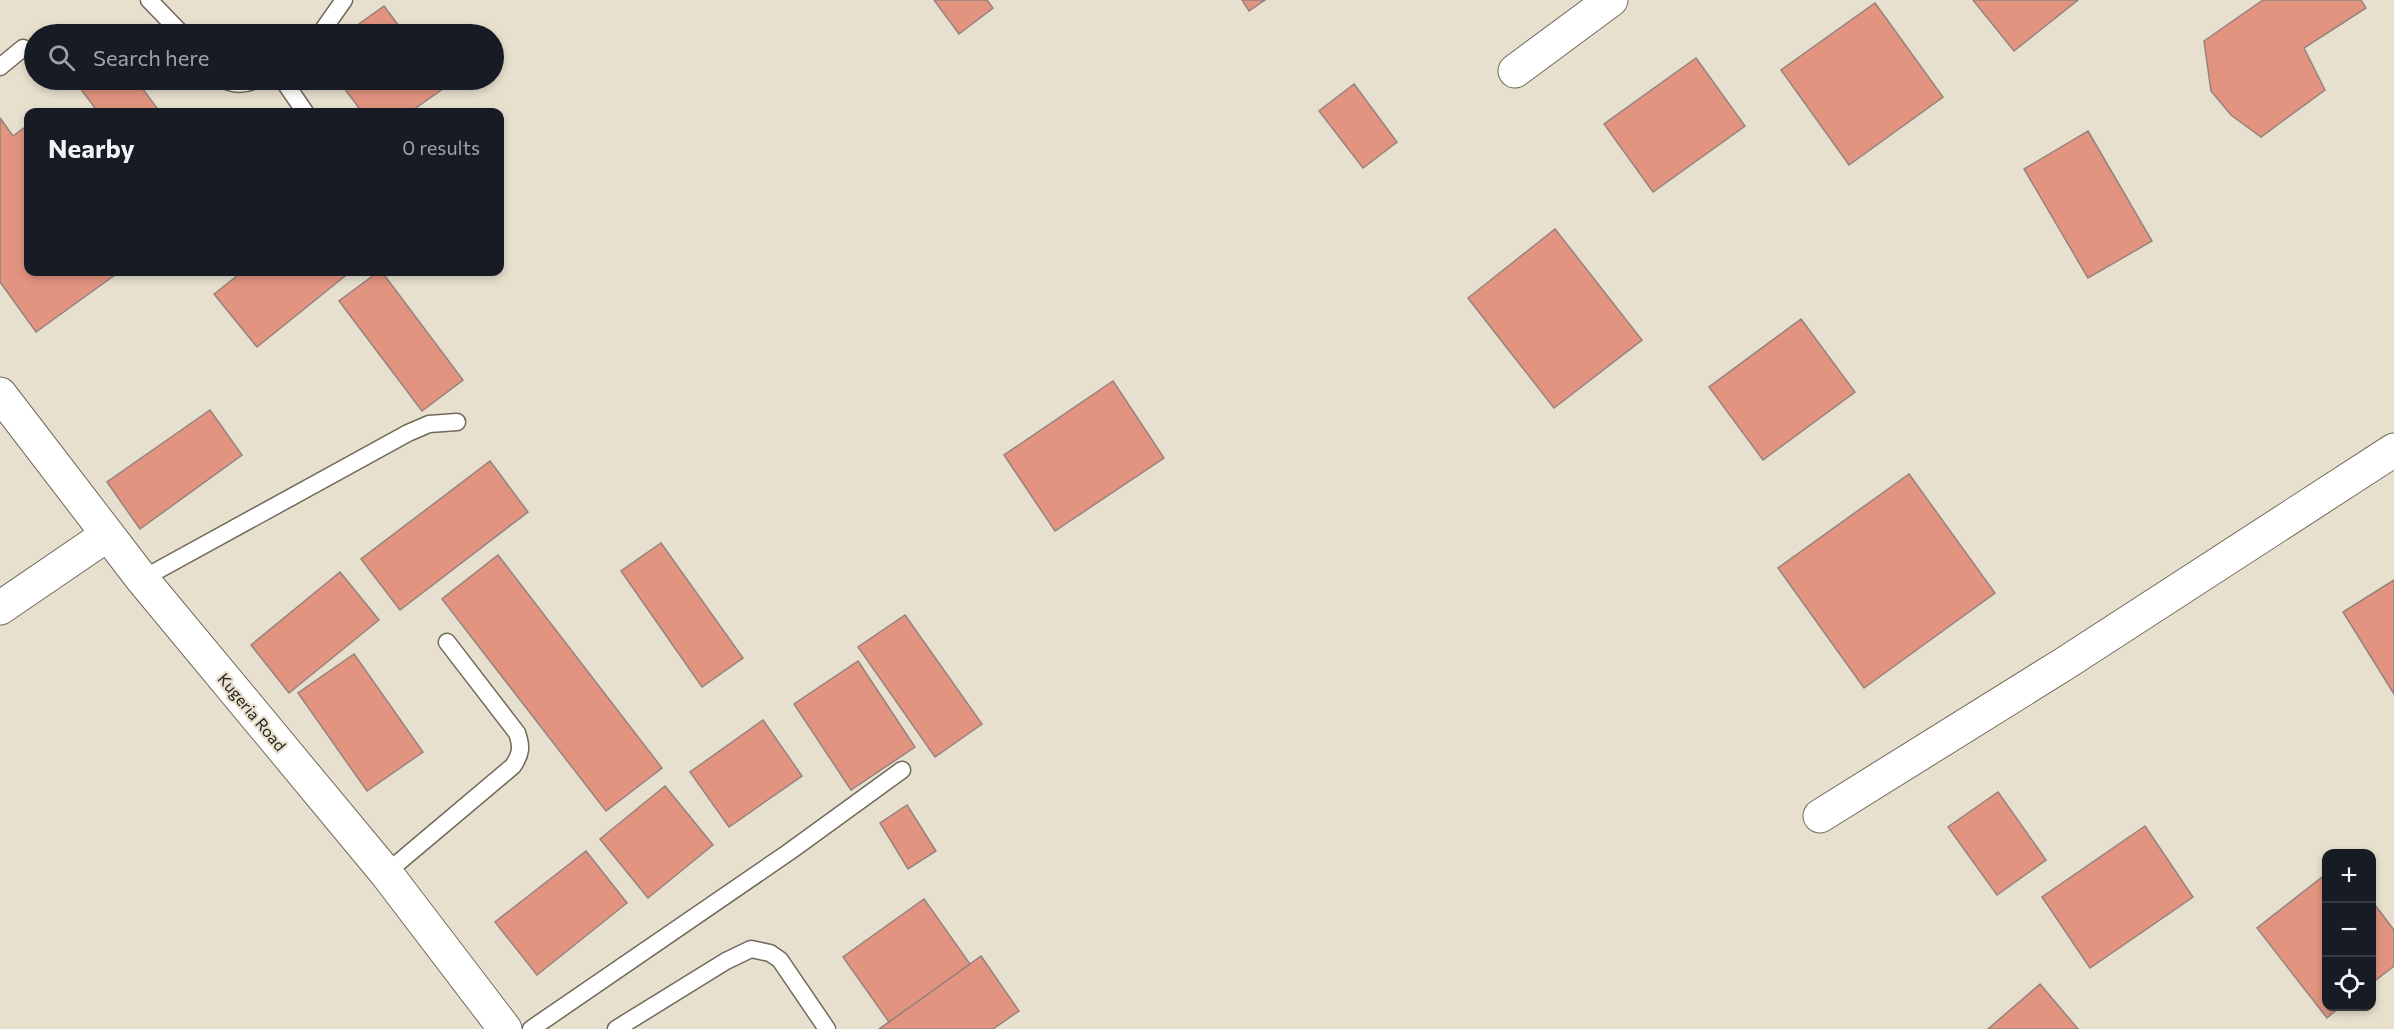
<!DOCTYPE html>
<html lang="en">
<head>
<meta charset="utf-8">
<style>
	body { margin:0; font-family:Commissioner,sans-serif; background:#20242c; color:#f1f3f6 }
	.controls { position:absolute; right:18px; bottom:18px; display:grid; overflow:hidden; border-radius:12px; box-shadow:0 3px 9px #0003 }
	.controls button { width:54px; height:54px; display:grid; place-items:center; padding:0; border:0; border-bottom:2px solid #363941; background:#171b24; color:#f1f3f6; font:30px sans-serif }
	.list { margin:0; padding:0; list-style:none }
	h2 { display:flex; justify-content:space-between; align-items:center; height:78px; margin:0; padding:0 24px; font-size:26px }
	h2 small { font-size:20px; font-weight:400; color:#9ea1a6 }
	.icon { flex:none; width:33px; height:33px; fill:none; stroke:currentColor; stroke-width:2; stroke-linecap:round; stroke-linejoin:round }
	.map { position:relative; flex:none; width:2394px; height:1029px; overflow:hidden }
	.search { position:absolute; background:#171b24; box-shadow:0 3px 9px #0003; left:24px; top:24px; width:480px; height:66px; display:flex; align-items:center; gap:15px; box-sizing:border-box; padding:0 21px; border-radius:33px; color:#9ea1a6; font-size:22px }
	.panel { position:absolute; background:#171b24; box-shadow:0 3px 9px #0003; left:24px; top:108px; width:480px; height:168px; border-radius:12px }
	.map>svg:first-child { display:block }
</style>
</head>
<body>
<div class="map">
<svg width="2394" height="1029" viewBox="0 0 2394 1029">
	<rect width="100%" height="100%" fill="#e8e0ce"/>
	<path fill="#e39480" stroke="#96827d" stroke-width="1.5" d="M934,0H987L993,8L959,34Z
		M1242,0H1265L1249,11Z
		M1973,0H2078L2014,51Z
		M2263,0H2361L2366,8L2304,48L2325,90L2261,137L2231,115L2211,91L2204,41Z
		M1875,3L1943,97L1849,165L1781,70Z
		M384,6L405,34H345Z
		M1696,58L1745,126L1653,192L1604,124Z
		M74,80H136L160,112H98Z
		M338,80H438L444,88L410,112H362Z
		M1354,84L1397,142L1363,168L1319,111Z
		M0,118L13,136L28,125V272H119L36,332L0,282Z
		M2088,131L2152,241L2088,278L2024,169Z
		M1555,229L1642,340L1554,408L1468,298Z
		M242,272H350L257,347L214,294Z
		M378,272H382L463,380L422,411L339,301Z
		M1801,319L1855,392L1763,460L1709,387Z
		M1113,381L1164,458L1055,531L1004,455Z
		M210,410L242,455L140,529L107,482Z
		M490,461L528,512L400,610L361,559Z
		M1909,474L1995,593L1864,688L1778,568Z
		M661,543L743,658L702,687L621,571Z
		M498,555L662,768L606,811L442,599Z
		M340,572L379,620L289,693L251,645Z
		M2394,580V694L2343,612Z
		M905,615L982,724L935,757L858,647Z
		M354,654L423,752L367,791L298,693Z
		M858,661L915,747L851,790L794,704Z
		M763,720L802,776L729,827L690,772Z
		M665,786L713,845L648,898L600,839Z
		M1998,792L2046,860L1997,895L1948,827Z
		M907,805L936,851L908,869L880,823Z
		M2145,826L2193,897L2090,968L2042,897Z
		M586,851L627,903L537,975L495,922Z
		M2326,874V1006H2341L2327,1018L2257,928Z
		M924,899L970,964L889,1022L843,957Z
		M2372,901L2394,930V966L2372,983Z
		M981,956L1019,1011L993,1029H879Z
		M2040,984L2078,1029H1988Z"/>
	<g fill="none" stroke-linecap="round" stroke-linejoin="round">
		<g stroke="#716959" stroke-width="19">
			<path id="lane" d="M149,0L182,34
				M320,34L344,0
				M0,67L23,48
				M225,80C235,85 245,85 255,80
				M283,80L305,112
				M142,579L408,433L429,424L457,422
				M386,873L513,766C521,754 522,747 517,733L447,642
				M531,1029L789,852L902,770
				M616,1029L726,961L751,949L770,953L780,960L827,1029"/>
		</g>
		<g stroke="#716959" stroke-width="35">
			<path id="street" d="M1515,71L1611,0
				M0,394L142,579L386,873L505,1029
				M0,608L107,535
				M1820,816L2064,664L2394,450"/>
		</g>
		<use href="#lane" stroke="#fff" stroke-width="16"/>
		<use href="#street" stroke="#fff" stroke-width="33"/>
	</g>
	<g text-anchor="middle" stroke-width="4.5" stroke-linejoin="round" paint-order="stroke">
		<g font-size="16" fill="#211e18" stroke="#e8e0ce">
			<text transform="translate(252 712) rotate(50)" y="6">Kugeria Road</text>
		</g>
	</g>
</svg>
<div class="controls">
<button>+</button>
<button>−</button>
<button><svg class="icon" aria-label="locate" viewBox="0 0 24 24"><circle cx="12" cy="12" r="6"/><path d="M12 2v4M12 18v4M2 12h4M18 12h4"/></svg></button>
</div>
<div class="search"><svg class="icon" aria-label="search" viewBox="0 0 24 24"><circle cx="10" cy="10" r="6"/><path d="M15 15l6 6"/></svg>Search here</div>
<section class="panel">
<h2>Nearby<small>0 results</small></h2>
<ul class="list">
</ul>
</section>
</div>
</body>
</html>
